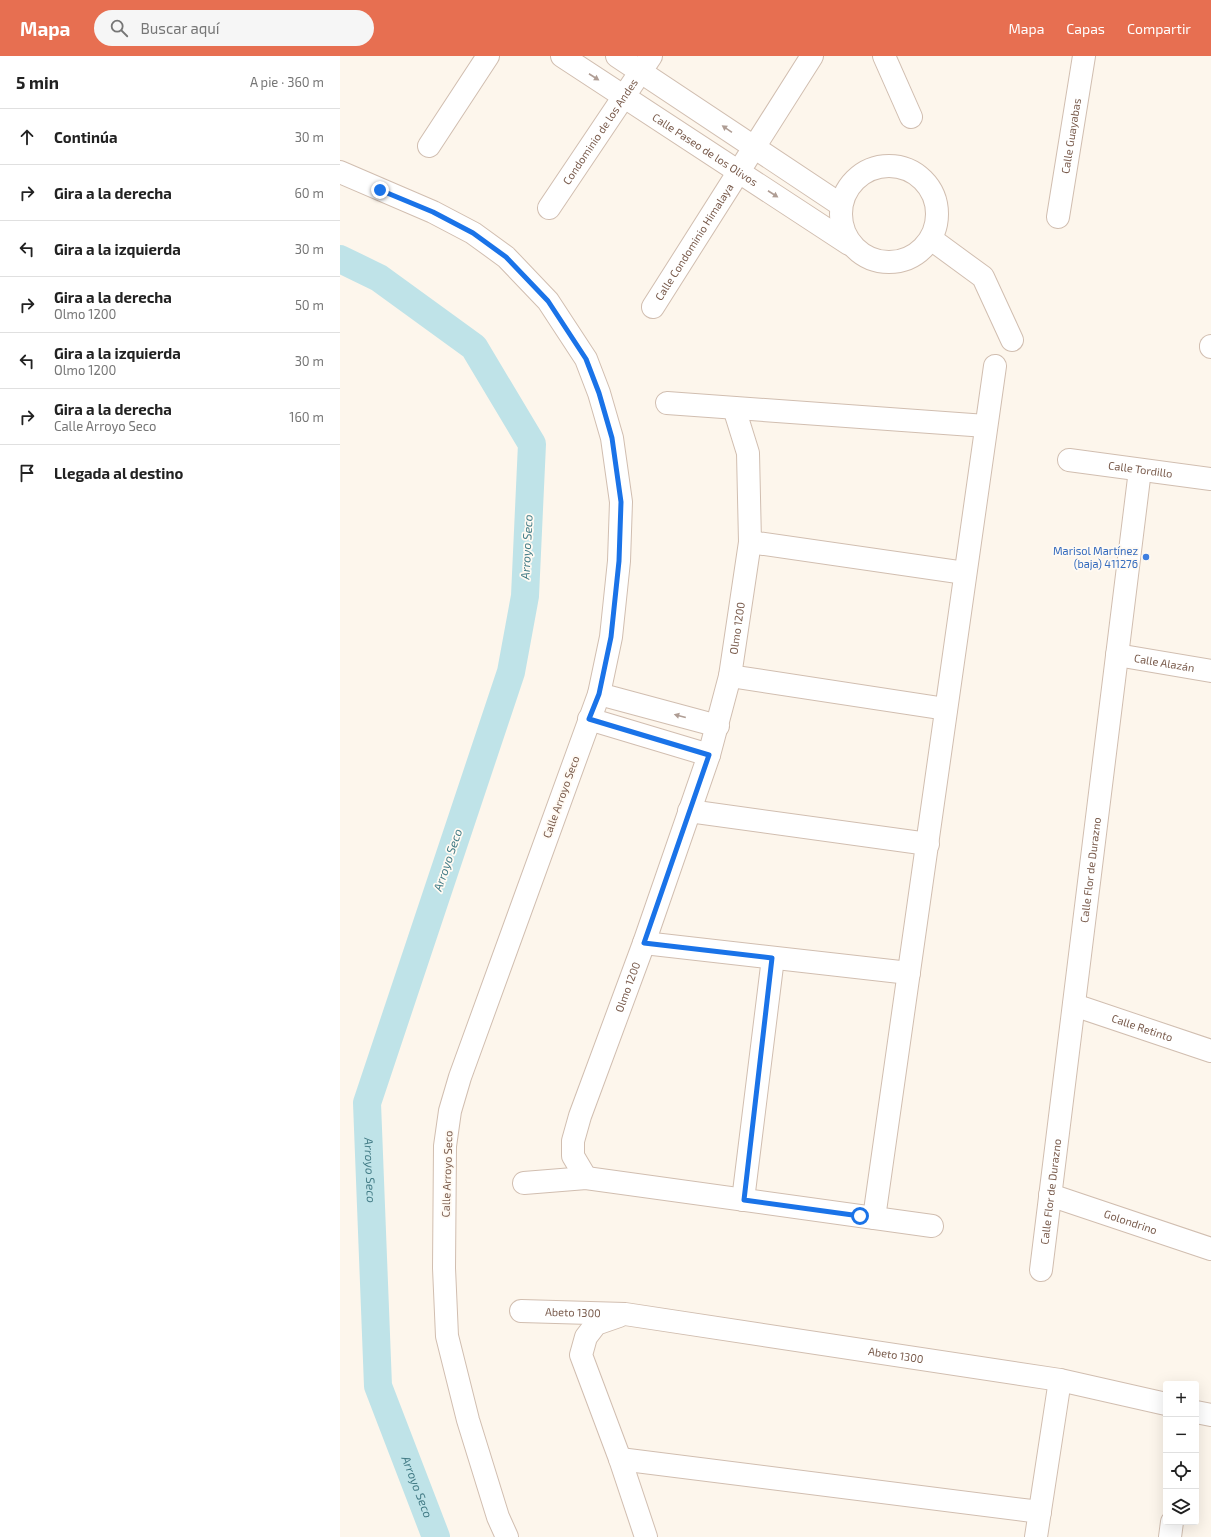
<!DOCTYPE html>
<html lang="es">
<head>
<meta charset="utf-8">
<style>
	body { margin:0; font-family:"Exo 2",sans-serif; background:#f6f6f6; color:#222 }
	.controls { position:absolute; right:12px; bottom:12px; display:grid; overflow:hidden; border-radius:4px; box-shadow:0 4px 16px #0002 }
	.controls button { width:36px; height:36px; display:grid; place-items:center; padding:0; border:0; border-bottom:1px solid #e0e0e0; background:#fff; color:#222; font:20px sans-serif }
	.stop { position:absolute; width:12px; height:12px; margin:-9px; border:3px solid #1a73e8; border-radius:50%; background:#fff }
	.stop.end { background:#1a73e8; border-color:#fff; box-shadow:0 1px 4px #0008 }
	.list { margin:0; padding:0; list-style:none }
	h2 { display:flex; justify-content:space-between; align-items:center; height:52px; margin:0; padding:0 16px; font-size:17px }
	h2 small { font-size:13px; font-weight:400; color:#767676 }
	.list li { display:grid; grid-template-columns:26px 1fr auto; gap:12px; align-items:center; box-sizing:border-box; height:56px; padding:0 16px; border-top:1px solid #e0e0e0 }
	.list b { display:block; font-size:15px; white-space:nowrap }
	.list p { margin:0; font-size:13px; white-space:nowrap; color:#767676 }
	.list em { font-size:13px; font-style:normal; color:#767676 }
	.icon { flex:none; width:22px; height:22px; fill:none; stroke:currentColor; stroke-width:2; stroke-linecap:round; stroke-linejoin:round }
	.map { position:relative; flex:none; width:871px; height:1481px; overflow:hidden }
	header { display:flex; align-items:center; gap:24px; box-sizing:border-box; height:56px; padding:0 20px; background:#e76f51; color:#fff }
	header strong { font-size:19px }
	nav { display:flex; gap:22px; margin-inline-start:auto; font-size:14px }
	.search { width:280px; height:36px; background:#f6f6f6; display:flex; align-items:center; gap:10px; box-sizing:border-box; padding:0 14px; border-radius:22px; color:#767676; font-size:15px }
	main { display:flex }
	aside { flex:1; background:#fff }
	.map>svg:first-child { display:block }
</style>
</head>
<body>
<header>
<strong>Mapa</strong>
<div class="search"><svg class="icon" aria-label="search" viewBox="0 0 24 24"><circle cx="10" cy="10" r="6"/><path d="M15 15l6 6"/></svg>Buscar aquí</div>
<nav><a>Mapa</a><a>Capas</a><a>Compartir</a></nav>
</header>
<main>
<aside>
<h2>5 min<small>A pie · 360 m</small></h2>
<ul class="list">
<li><svg class="icon" aria-label="ahead" viewBox="0 0 24 24"><path d="M12 20V5M6 11l6-6 6 6"/></svg><div><b>Continúa</b></div><em>30 m</em></li>
<li><svg class="icon" aria-label="right" viewBox="0 0 24 24"><path d="M7 20v-9h11M14 6l5 5-5 5"/></svg><div><b>Gira a la derecha</b></div><em>60 m</em></li>
<li><svg class="icon" aria-label="left" viewBox="0 0 24 24"><path d="M17 20v-9H6M10 6l-5 5 5 5"/></svg><div><b>Gira a la izquierda</b></div><em>30 m</em></li>
<li><svg class="icon" aria-label="right" viewBox="0 0 24 24"><path d="M7 20v-9h11M14 6l5 5-5 5"/></svg><div><b>Gira a la derecha</b><p>Olmo 1200</p></div><em>50 m</em></li>
<li><svg class="icon" aria-label="left" viewBox="0 0 24 24"><path d="M17 20v-9H6M10 6l-5 5 5 5"/></svg><div><b>Gira a la izquierda</b><p>Olmo 1200</p></div><em>30 m</em></li>
<li><svg class="icon" aria-label="right" viewBox="0 0 24 24"><path d="M7 20v-9h11M14 6l5 5-5 5"/></svg><div><b>Gira a la derecha</b><p>Calle Arroyo Seco</p></div><em>160 m</em></li>
<li><svg class="icon" aria-label="arrive" viewBox="0 0 24 24"><path d="M6 21V4h12l-3 4 3 4H6"/></svg><div><b>Llegada al destino</b></div></li>
</ul>
</aside>
<div class="map">
<svg width="871" height="1481" viewBox="0 0 871 1481">
	<rect width="100%" height="100%" fill="#fdf6ec"/>
	<g fill="none" stroke-linecap="round" stroke-linejoin="round">
		<path stroke="#bfe3e8" stroke-width="28" id="s1" d="M0,203L39,222L134,291L192,388L185,540L171,616L27,1047L38,1330L96,1481"/>
		<g stroke="#d1beb0" stroke-width="24">
			<g id="minor">
				<path id="s2" d="M222,0L509,188"/>
				<path d="M277,0L501,149"/>
				<path d="M544,0L571,61"/>
				<path d="M89,90L148,0"/>
				<circle cx="549" cy="158" r="48"/>
				<path d="M0,116L93,156L133,177L166,201L208,245L246,303L259,337L272,382L281,446L279,505L271,581L259,638L120,1021L110,1055L105,1090L104,1212L107,1280L128,1364L158,1461L167,1481"/>
				<path id="s3" d="M209,152L311,0"/>
				<path id="s4" d="M718,161L744,0"/>
				<path d="M591,183L643,221L672,284"/>
				<path id="s5" d="M313,251L472,0"/>
				<path d="M871,291V290"/>
				<path d="M327,347L646,370"/>
				<path id="s6" d="M729,404L871,423"/>
				<path d="M410,486L625,517"/>
				<path id="s7" d="M777,599L871,615"/>
				<path d="M390,620L606,653"/>
				<path d="M259,638L378,670"/>
				<path d="M249,663L369,699"/>
				<path d="M349,755L588,788"/>
				<path d="M304,887L569,917"/>
				<path id="s8" d="M734,949L871,995"/>
				<path id="s9" d="M246,1122L233,1100V1085L240,1060L304,887L369,699L390,620L410,486L408,397L394,352"/>
				<path d="M184,1127L246,1122L592,1170"/>
				<path id="s10" d="M710,1139L871,1193"/>
				<path d="M403,1144L433,902"/>
				<path d="M534,1162L655,310"/>
				<path id="s11" d="M701,1214L800,414"/>
				<path id="s12" d="M181,1255L285,1258L720,1324L826,1348"/>
				<path d="M279,1260L256,1268L246,1281L241,1299L280,1403L306,1481"/>
				<path d="M856,1356L871,1359"/>
				<path d="M280,1403L700,1456"/>
				<path d="M696,1481L720,1324"/>
				<path d="M830,1481L832,1466"/>
			</g>
		</g>
		<use href="#minor" stroke="#fff" stroke-width="22"/>
	</g>
	<defs><path id="oneway-solid" d="M-6-.8H1V-3.2L6.5 0L1 3.2V.8H-6Z"/></defs>
	<g fill="#af9d94">
		<use href="#oneway-solid" transform="translate(254 21) rotate(33)"/>
		<use href="#oneway-solid" transform="translate(387 73) rotate(-146)"/>
		<use href="#oneway-solid" transform="translate(433 138) rotate(33)"/>
		<use href="#oneway-solid" transform="translate(340 660) rotate(-165)"/>
	</g>
	<g fill="none" stroke-linecap="round" stroke-linejoin="round">
		<path stroke="#1a73e8" stroke-width="5" d="M40,134L93,156L133,177L166,201L208,245L246,303L259,337L272,382L281,446L279,505L271,581L259,638L249,663L369,699L304,887L432,902L404,1144L520,1160"/>
	</g>
	<circle fill="#3f7fe0" stroke="#fffaf3" stroke-width="1.5" cx="806" cy="501" r="4"/>
	<g text-anchor="middle" stroke-width="3.5" stroke-linejoin="round" paint-order="stroke">
		<g font-size="11" fill="#7a5c4d" stroke="#fffaf3">
			<text dy="4" stroke="none"><textPath href="#s3" startOffset="92">Condominio de los Andes</textPath></text>
			<text dy="4" stroke="none"><textPath href="#s4" startOffset="82">Calle Guayabas</textPath></text>
			<text dy="4" stroke="none"><textPath href="#s2" startOffset="171">Calle Paseo de los Olivos</textPath></text>
			<text dy="4" stroke="none"><textPath href="#s5" startOffset="77">Calle Condominio Himalaya</textPath></text>
			<text dy="4" stroke="none"><textPath href="#s6" startOffset="72">Calle Tordillo</textPath></text>
			<text dy="4" stroke="none"><textPath href="#s9" startOffset="580">Olmo 1200</textPath></text>
			<text dy="4" stroke="none"><textPath href="#s7" startOffset="48">Calle Alazán</textPath></text>
			<text transform="translate(221 741) rotate(-70)" y="4">Calle Arroyo Seco</text>
			<text dy="4" stroke="none"><textPath href="#s11" startOffset="403">Calle Flor de Durazno</textPath></text>
			<text dy="4" stroke="none"><textPath href="#s9" startOffset="204">Olmo 1200</textPath></text>
			<text dy="4" stroke="none"><textPath href="#s8" startOffset="72">Calle Retinto</textPath></text>
			<text transform="translate(107 1118) rotate(-88)" y="4">Calle Arroyo Seco</text>
			<text dy="4" stroke="none"><textPath href="#s11" startOffset="79">Calle Flor de Durazno</textPath></text>
			<text dy="4" stroke="none"><textPath href="#s10" startOffset="85">Golondrino</textPath></text>
			<text dy="4" stroke="none"><textPath href="#s12" startOffset="52">Abeto 1300</textPath></text>
			<text dy="4" stroke="none"><textPath href="#s12" startOffset="378">Abeto 1300</textPath></text>
		</g>
		<g font-size="11" fill="#366cbe" stroke="#fffaf3" text-anchor="end">
			<text x="798" y="499">Marisol Martínez<tspan x="798" dy="13">(baja) 411276</tspan></text>
		</g>
		<g font-size="12" font-style="italic" fill="#437c86" stroke="#fffaf3">
			<text transform="translate(187 491) rotate(-87)" y="4">Arroyo Seco</text>
			<text transform="translate(108 804) rotate(-71)" y="4">Arroyo Seco</text>
			<text dy="4" stroke="none"><textPath href="#s1" startOffset="1025">Arroyo Seco</textPath></text>
			<text dy="4" stroke="none"><textPath href="#s1" startOffset="1349">Arroyo Seco</textPath></text>
		</g>
	</g>
</svg>
<div class="controls">
<button>+</button>
<button>−</button>
<button><svg class="icon" aria-label="locate" viewBox="0 0 24 24"><circle cx="12" cy="12" r="6"/><path d="M12 2v4M12 18v4M2 12h4M18 12h4"/></svg></button>
<button><svg class="icon" aria-label="layers" viewBox="0 0 24 24"><path d="M12 4l9 5-9 5-9-5zM3 14l9 5 9-5"/></svg></button>
</div>
<div class="stop" style="left:520px;top:1160px"></div>
<div class="stop end" style="left:40px;top:134px"></div>
</div>
</main>
</body>
</html>
